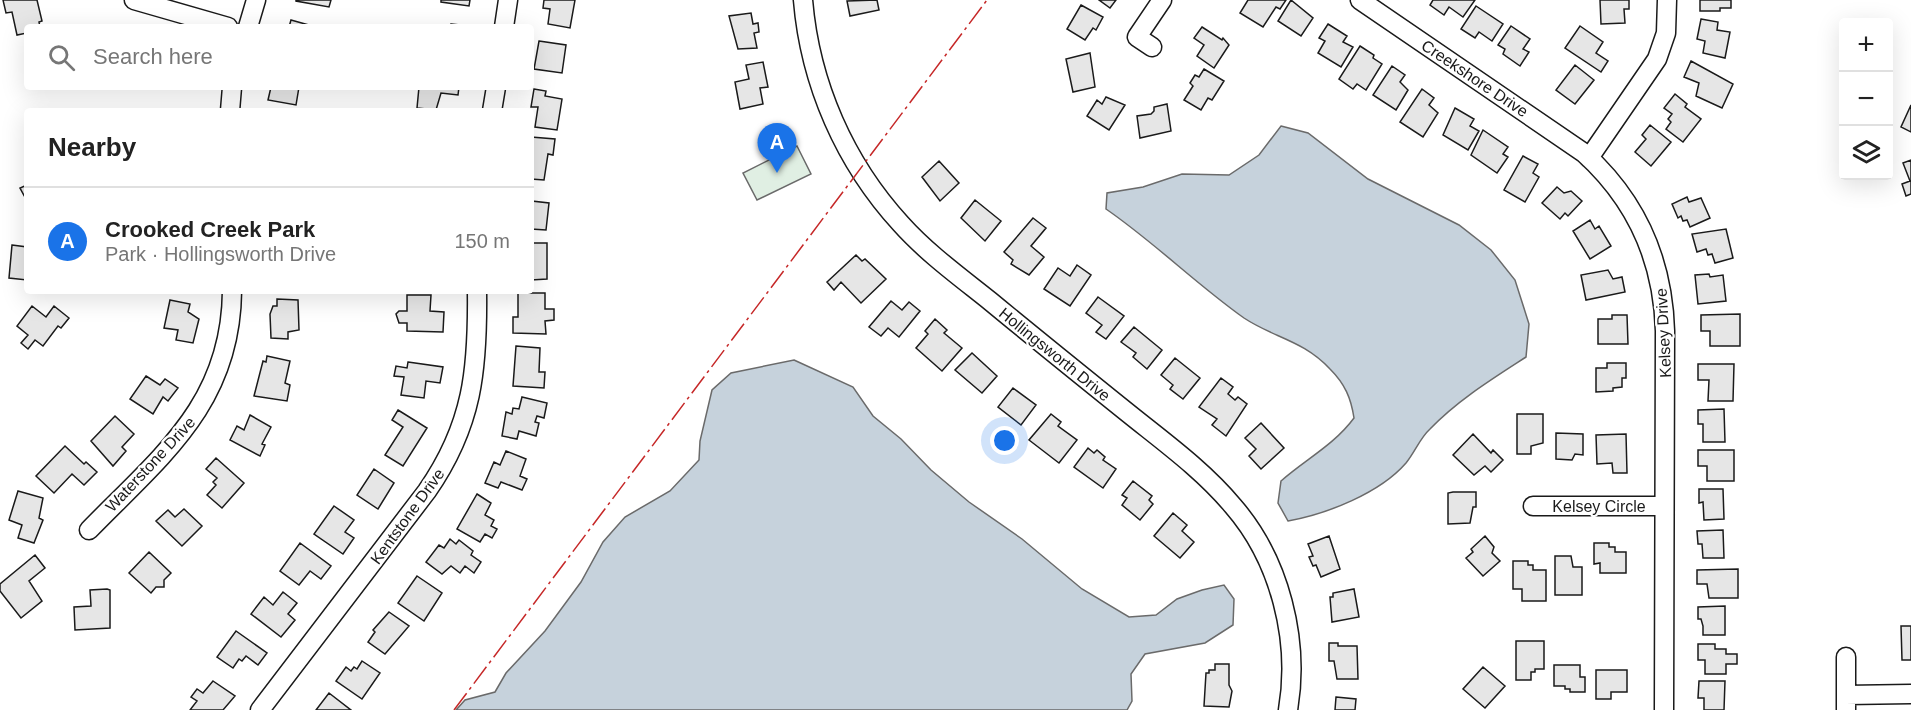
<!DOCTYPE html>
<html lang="en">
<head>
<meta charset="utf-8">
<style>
	body { margin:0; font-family:Arial,sans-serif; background:#f6f6f6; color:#222 }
	.controls { position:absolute; right:18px; top:18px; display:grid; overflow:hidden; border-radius:6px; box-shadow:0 6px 24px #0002 }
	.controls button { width:54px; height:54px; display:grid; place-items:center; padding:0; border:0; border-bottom:2px solid #e0e0e0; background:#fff; color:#222; font:30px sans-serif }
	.you { position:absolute; left:1005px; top:441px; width:21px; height:21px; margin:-15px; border:4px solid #fff; border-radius:50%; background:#1a73e8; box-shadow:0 0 0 9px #1a73e833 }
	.badge { display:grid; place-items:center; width:39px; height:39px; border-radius:50%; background:#1a73e8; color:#fff; font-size:20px; font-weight:700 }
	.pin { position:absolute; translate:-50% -50px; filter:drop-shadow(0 2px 3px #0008) }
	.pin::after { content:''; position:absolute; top:32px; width:21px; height:18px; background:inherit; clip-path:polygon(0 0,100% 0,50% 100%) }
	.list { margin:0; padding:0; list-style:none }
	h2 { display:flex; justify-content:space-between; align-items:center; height:78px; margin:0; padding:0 24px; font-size:26px }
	h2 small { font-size:20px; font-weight:400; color:#767676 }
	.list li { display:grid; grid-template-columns:39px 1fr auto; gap:18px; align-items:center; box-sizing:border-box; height:108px; padding:0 24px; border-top:2px solid #e0e0e0 }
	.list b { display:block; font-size:22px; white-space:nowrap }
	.list p { margin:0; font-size:20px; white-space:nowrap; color:#767676 }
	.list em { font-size:20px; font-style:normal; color:#767676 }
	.icon { flex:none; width:33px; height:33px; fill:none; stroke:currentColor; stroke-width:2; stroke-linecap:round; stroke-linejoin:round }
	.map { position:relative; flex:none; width:1911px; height:710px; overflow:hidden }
	.search { position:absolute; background:#fff; box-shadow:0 6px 24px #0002; left:24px; top:24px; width:510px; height:66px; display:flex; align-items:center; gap:15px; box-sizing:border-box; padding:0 21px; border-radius:6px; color:#767676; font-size:22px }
	.panel { position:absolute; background:#fff; box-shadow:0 6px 24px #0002; left:24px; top:108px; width:510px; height:186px; border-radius:6px }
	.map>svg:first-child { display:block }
</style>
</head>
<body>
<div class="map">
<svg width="1911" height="710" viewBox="0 0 1911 710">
	<rect width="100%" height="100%" fill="#fff"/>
	<path fill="#e0efe3" stroke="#6a6a6a" stroke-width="1.5" d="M797,146L811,174L757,200L743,173Z"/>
	<path fill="#c6d2dc" stroke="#6a6a6a" stroke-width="1.5" d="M1281,126L1308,133L1368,179L1459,225L1491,250L1515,280L1529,324L1526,357C1492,379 1458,400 1430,429C1420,438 1415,452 1406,463C1380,493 1327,514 1288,521L1278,503L1281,481C1306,459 1334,445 1354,418C1351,398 1345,384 1330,369C1303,340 1274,338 1244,318C1196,284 1154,242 1106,209L1107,193L1143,187L1182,174L1229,175L1259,155Z
		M794,360L853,387L873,416L901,439L931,470L969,502L1022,539L1082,589L1129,617L1156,615L1177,599L1202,590L1224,585L1234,599L1233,625L1205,643L1145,654L1131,674L1132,701L1127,710H456L465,700L495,692L506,673L545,631L581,582L603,542L625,517L670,491L699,460L700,441L712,390L731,373Z"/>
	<path fill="#e6e6e6" stroke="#1a1a1a" stroke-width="1.5" d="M3,0H37L42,21L39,22L40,27H27V33L17,35L12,12L6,13Z
		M331,0L329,7L296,1V0Z
		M441,0H470L469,6L441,2Z
		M544,0H575L570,28L548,24L550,9L543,8Z
		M877,0L879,10L850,16L847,1Z
		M1099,0H1116L1110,8Z
		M1248,0H1286L1280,9L1276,7L1263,27L1240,13Z
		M1291,0L1313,18L1301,36L1278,21Z
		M1433,0H1475L1463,17L1449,7L1444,15L1430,5Z
		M1600,0H1629V9H1624L1625,23L1601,24Z
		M1700,0H1731V8H1720V11H1700Z
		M1081,5L1103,17L1096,30L1093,28L1085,40L1067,29Z
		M1476,6L1503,24L1492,41L1479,32L1475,38L1461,29Z
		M751,13L753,24L758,23L759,32L754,33L757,48L738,49L729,16Z
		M1701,19L1718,22L1717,30L1730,32L1725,58L1703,53L1705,41L1697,39Z
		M291,20L316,27H289Z
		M451,24L469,26V27H451Z
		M1328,24L1347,36L1343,42L1353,47L1341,67L1318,53L1325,41L1319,38Z
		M1511,26L1530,39L1523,49L1529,52L1520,66L1503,54L1505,49L1498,45Z
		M1580,26L1603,42L1596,53L1608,61L1601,72L1565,48Z
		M1202,27L1222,40L1223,38L1229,45L1214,68L1197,56L1204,45L1194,38Z
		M539,41L566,45L562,73L534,69Z
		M1360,46L1374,55L1373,58L1382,64L1366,90L1357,84L1353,89L1339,79Z
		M1090,53L1095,87L1073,92L1066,59Z
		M1691,61L1733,84L1722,108L1696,96L1699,83L1684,77Z
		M763,62L768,87L760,88L763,104L740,109L735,82L749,79L746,65Z
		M1575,65L1594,80L1575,104L1556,90Z
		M1392,66L1405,75L1400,82L1408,90L1396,110L1373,95Z
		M1204,69L1224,81L1212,100L1208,98L1201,110L1184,100L1193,86L1190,83L1195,75L1199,77Z
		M271,87H299L296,105L268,100Z
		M419,87H459L458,95L441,93L436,110L417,108Z
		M534,89L546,91L545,96L562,99L557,130L535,127L538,107H531Z
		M1422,89L1434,98L1429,105L1438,113L1423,137L1400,122Z
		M1675,94L1687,104L1685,107L1701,119L1683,142L1666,129L1671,122L1668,119L1672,114L1664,108Z
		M1106,97L1125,105L1109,130L1087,116L1097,100L1102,104Z
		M1167,104L1171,131L1140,138L1137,116L1151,114L1154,111V107Z
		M1911,105V132L1901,127Z
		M1455,108L1474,119L1470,126L1479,131L1468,150L1443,135Z
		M1650,125L1671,142L1651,166L1635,152L1646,139L1642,135Z
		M1483,130L1508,147L1503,154L1508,157L1497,173L1471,155Z
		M531,137L555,139L553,155L548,154L544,180L531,179Z
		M1523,156L1538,164L1533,173L1539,177L1525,202L1504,190Z
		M1911,160V194L1906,196L1902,184L1910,181L1903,163Z
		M939,161L959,183L940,201L922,177Z
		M27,185V201L20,188Z
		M1557,187L1564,193L1571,191L1582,201L1568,216L1565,213L1560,219L1542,203Z
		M531,193L532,201L549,203L546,230L531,229Z
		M1687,197L1689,202L1701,198L1710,218L1690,227L1687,220L1683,221L1681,216L1678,218L1672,204Z
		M975,200L1001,221L985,241L961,218Z
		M1033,218L1046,228L1031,246L1044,257L1029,275L1011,264L1013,260L1004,252Z
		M1590,220L1595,229L1599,226L1611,246L1590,259L1573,231Z
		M1726,229L1733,258L1715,263L1712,254L1708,255L1706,249L1697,252L1692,234Z
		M531,243H547V279L531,280Z
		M12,245L27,247V280L9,278Z
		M856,255L862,261L865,259L886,279L861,303L841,282L834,290L827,282Z
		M1077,265L1091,275L1070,306L1044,289L1058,268L1070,276Z
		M1608,270L1613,279L1622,277L1625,292L1586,300L1581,275Z
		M1709,274L1710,277L1723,275L1726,301L1698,304L1695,275Z
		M518,293H545V309H554V320L545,321L546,334L513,333V317H518Z
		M407,295H431L430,311L444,312L443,332L407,331V323H399L396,314L399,311H407Z
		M1098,297L1124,316L1106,339L1096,332L1102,325L1086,313Z
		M277,299L298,300L299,330L288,332V339L271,338L270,314L273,306H277Z
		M170,300L190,304L188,312L199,319L193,343L176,340L178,330L164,328Z
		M891,301L902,310L909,302L920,311L899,337L888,328L881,336L869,327Z
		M32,306L46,317L54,306L69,318L61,328L58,326L43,346L35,340L28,349L21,343L28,335L17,326Z
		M1740,314V346H1710V331H1701V315Z
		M1612,315H1627L1628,344H1598V319H1612Z
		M935,319L947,330L944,333L962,348L942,371L916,348L928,334L925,331Z
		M1134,327L1162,350L1147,369L1133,357L1136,353L1121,342Z
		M516,346L540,348L539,372H545L544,388L513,386Z
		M972,353L997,376L982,393L955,370Z
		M267,356L290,361L285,383L290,385L287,401L254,396L263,361L266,362Z
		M1175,358L1200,378L1183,399L1170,389L1173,385L1161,375Z
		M408,362L443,367L440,383L426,381L424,398L401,395L404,377L394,376L396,366L407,368Z
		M1607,363H1626V378H1622V387L1613,388V391L1596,392V368H1607Z
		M1698,364H1734L1733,401H1708L1709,380H1698Z
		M146,376L160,385L165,379L178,388L168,401L163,397L153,414L130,399Z
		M1221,378L1233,387L1228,394L1235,400L1238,397L1247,404L1226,436L1212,425L1217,419L1199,407Z
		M1013,388L1036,405L1021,425L998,407Z
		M522,397L547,403L544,418L537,416L535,422L539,423L536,436L519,431L517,439L502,436L506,412L512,414L513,408L519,409Z
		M1724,409L1725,442H1703V424H1698V410Z
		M398,410L427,428L403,466L385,455L403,427L392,420Z
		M1051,414L1061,422L1058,426L1077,440L1059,463L1029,440Z
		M1517,414H1543V443L1531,446V454H1517Z
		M250,415L271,427L262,444L265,445L260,456L230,440L237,426L244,430Z
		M115,416L134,434L122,447L126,451L113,466L91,441Z
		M1261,423L1284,448L1261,469L1249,456L1256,449L1245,438Z
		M1556,433L1583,434V455L1575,454L1572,460L1556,459Z
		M1473,434L1491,453L1493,450L1503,460L1491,472L1485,466L1474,475L1453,455Z
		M1626,434L1627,473H1613L1612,463L1597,464L1596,435Z
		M65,446L84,464L86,462L97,472L84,485L72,474L54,493L36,476Z
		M1088,448L1094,453L1097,450L1105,457L1103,460L1116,469L1103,488L1074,467Z
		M1698,450H1734V481H1707V466H1698Z
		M506,451L526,459L520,476L527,479L522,490L501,482L498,488L485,483L494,462L500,465Z
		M216,458L244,483L222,508L207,495L216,485L213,482L217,478L206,469Z
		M374,469L394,483L378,509L357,495Z
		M1133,481L1152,496L1149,500L1153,504L1140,520L1122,505L1127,498L1122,495Z
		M1699,489H1723L1724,519L1704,520L1703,502L1699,503Z
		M18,491L43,498L39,518L43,520L34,543L18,538L22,525L9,520Z
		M1453,492H1476V507H1473L1470,523L1448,524V493Z
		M477,494L491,503L485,515L494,520L491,526L497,529L492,538L485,534L480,542L457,529Z
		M334,506L354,520L345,532L354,538L343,554L314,534Z
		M184,509L202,526L182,546L156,521L168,510L175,517Z
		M1173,513L1187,525L1182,531L1194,542L1180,558L1154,536Z
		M1723,530L1724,558H1703L1702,544H1698L1697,531Z
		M1329,536L1340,569L1321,577L1316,565L1313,566L1309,557L1313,556L1308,544Z
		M1485,536L1494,547L1492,553L1500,561L1483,576L1466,558L1473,552L1471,549Z
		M450,539L456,544L459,540L473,551L471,555L481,562L474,573L465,566L460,573L451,566L442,574L426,562L439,545L444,548Z
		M300,543L331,566L321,579L310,571L299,585L280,571Z
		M1594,543H1609V547H1615V552H1626V573H1600V563L1594,564Z
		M149,552L171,573L164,580V587H156L151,593L129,573Z
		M35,555L45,568L29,581L42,601L21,618L0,591V584Z
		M1555,556H1571L1573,567H1582V595H1555Z
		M1513,561H1528V565H1533V570H1546V601H1522V589H1513Z
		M1738,569V598H1709L1707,584H1697V570Z
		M417,576L442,593L424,621L398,603Z
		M107,589L110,590V628L75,630L74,607L91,606L90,590Z
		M1354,589L1359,617L1332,622L1330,597H1333V593Z
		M283,592L297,603L288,614L295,620L281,637L251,614L264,597L273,605Z
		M1725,606V635H1703V626L1701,619H1698V607Z
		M389,612L409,626L385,654L368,642L375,632L373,630Z
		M1901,626H1911V660H1902Z
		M236,631L267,653L258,665L246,656L242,661L239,659L233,668L217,657Z
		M1516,641H1544V669H1535V672H1531V680H1516Z
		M1329,643H1338V646H1357L1358,679H1337L1334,661H1329Z
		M1698,644H1715V649H1726V654H1737V664H1726V674H1705V660H1698Z
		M362,661L380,673L362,699L336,681L346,667L351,671L354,667L357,669Z
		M1215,664H1229V685L1232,691L1229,707L1204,706L1206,673H1209V670H1215Z
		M1554,665H1580V677H1585V692H1570V689H1565V686H1554Z
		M1483,667L1505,686L1485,708L1463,689Z
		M1596,670H1627V692H1611V699H1596Z
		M213,681L235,696L223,710H190L197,701L191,697L197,689L203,693Z
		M1699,681H1725L1724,710H1704V698H1698Z
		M329,693L351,710H316Z
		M1336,697L1356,699L1355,710H1335Z"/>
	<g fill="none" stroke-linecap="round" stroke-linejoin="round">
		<g stroke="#1a1a1a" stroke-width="21">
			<path id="minor" d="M134,0L228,27
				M803,0C810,84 845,163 901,224C927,253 960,277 990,301C1036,339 1082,376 1128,413C1164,442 1203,470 1233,506C1280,560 1300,640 1288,710
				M1360,0L1584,153C1637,201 1663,260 1665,331L1664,710
				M248,27L256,0
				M504,27L508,0
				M1152,47L1137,37L1162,0
				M230,111L232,87
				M492,111L496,87
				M1589,158L1657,59L1666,33L1667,0
				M1533,506H1664
				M89,530C161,456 231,404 232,291
				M1846,657V710
				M1846,695L1911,694
				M260,710L427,491C473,425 478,369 477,291"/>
		</g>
		<use href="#minor" stroke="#fff" stroke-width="18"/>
		<path stroke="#c62828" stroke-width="1.5" stroke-dasharray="21 4.5 3 4.5" stroke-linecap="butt" d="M454,710L987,0"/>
	</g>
	<g text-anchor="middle" stroke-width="4.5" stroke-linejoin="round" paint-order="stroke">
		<g font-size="16" fill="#1a1a1a" stroke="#fff">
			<text transform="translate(1475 78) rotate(34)" y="6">Creekshore Drive</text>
			<text transform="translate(1663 333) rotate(-93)" y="6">Kelsey Drive</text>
			<text transform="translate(1055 354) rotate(39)" y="6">Hollingsworth Drive</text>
			<text transform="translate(150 464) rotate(-47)" y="6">Waterstone Drive</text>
			<text x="1599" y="512">Kelsey Circle</text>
			<text transform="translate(407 516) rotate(-54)" y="6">Kentstone Drive</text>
		</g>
	</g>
</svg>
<div class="controls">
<button>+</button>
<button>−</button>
<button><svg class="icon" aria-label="layers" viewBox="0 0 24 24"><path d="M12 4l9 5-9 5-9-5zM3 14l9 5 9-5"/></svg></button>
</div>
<div class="you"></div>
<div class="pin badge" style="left:777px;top:173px">A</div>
<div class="search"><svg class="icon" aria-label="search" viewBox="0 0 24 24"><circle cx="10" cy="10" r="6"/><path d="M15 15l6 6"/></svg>Search here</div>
<section class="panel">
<h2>Nearby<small></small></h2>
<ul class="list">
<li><span class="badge">A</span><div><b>Crooked Creek Park</b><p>Park · Hollingsworth Drive</p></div><em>150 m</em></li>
</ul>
</section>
</div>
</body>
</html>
